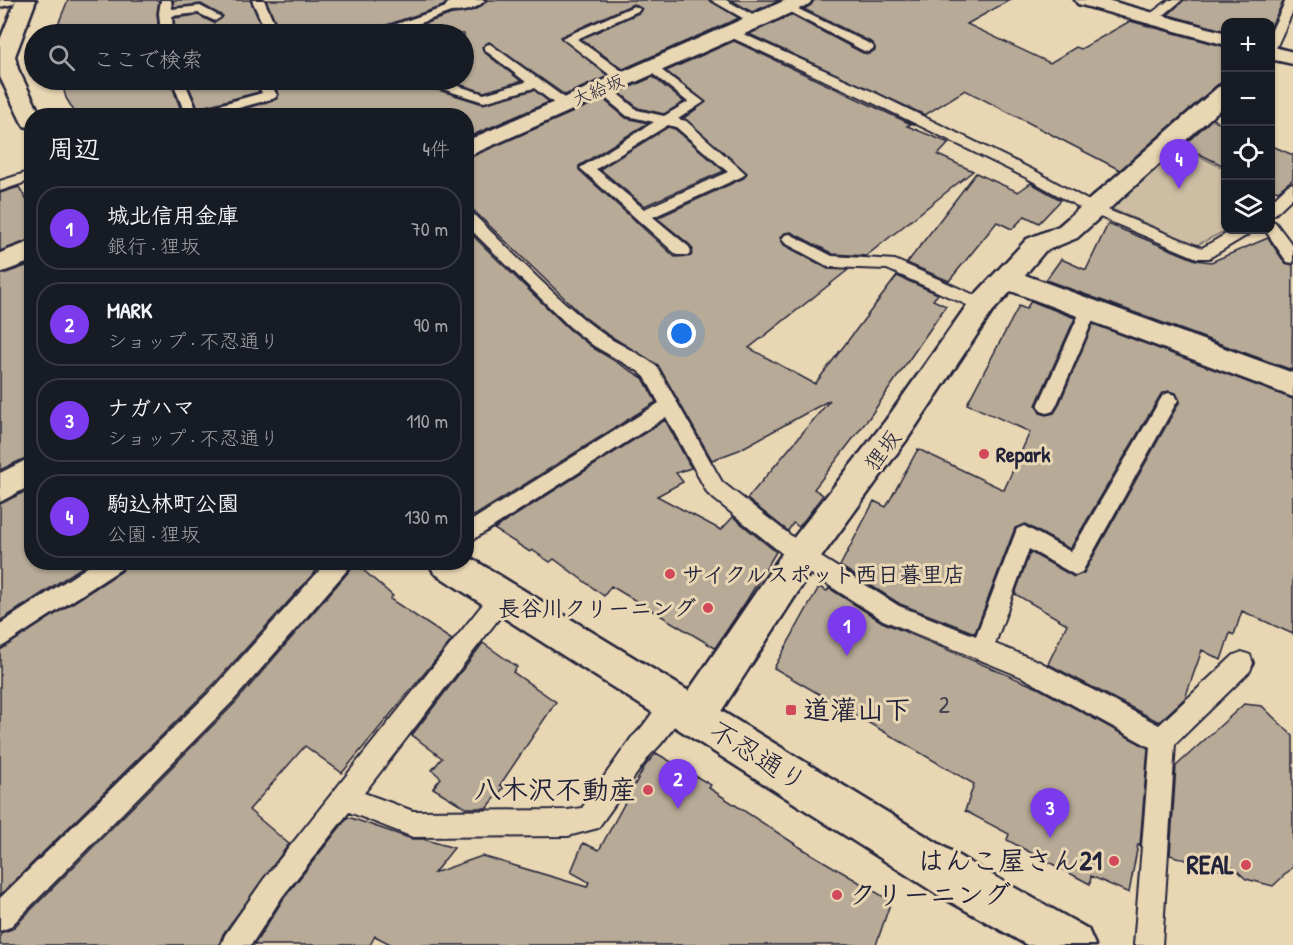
<!DOCTYPE html>
<html lang="ja">
<head>
<meta charset="utf-8">
<style>
	body { margin:0; font-family:"Patrick Hand","Klee One",sans-serif; background:#20242c; color:#f1f3f6 }
	.controls { position:absolute; right:18px; top:18px; display:grid; overflow:hidden; border-radius:12px; box-shadow:0 2px 4px #0004 }
	.controls button { width:54px; height:54px; display:grid; place-items:center; padding:0; border:0; border-bottom:2px solid #363941; background:#171b24; color:#f1f3f6; font:30px sans-serif }
	.you { position:absolute; left:682px; top:334px; width:21px; height:21px; margin:-15px; border:4px solid #fff; border-radius:50%; background:#1a73e8; box-shadow:0 0 0 9px #1a73e833 }
	.badge { display:grid; place-items:center; width:39px; height:39px; border-radius:50%; background:#7c3aed; color:#fff; font-size:20px; font-weight:700 }
	.pin { position:absolute; translate:-50% -50px; filter:drop-shadow(0 2px 3px #0008) }
	.pin::after { content:''; position:absolute; top:32px; width:21px; height:18px; background:inherit; clip-path:polygon(0 0,100% 0,50% 100%) }
	.list { margin:0; padding:0; list-style:none }
	h2 { display:flex; justify-content:space-between; align-items:center; height:78px; margin:0; padding:0 24px; font-size:26px }
	h2 small { font-size:20px; font-weight:400; color:#9ea1a6 }
	.list li { display:grid; grid-template-columns:39px 1fr auto; gap:18px; align-items:center; box-sizing:border-box; height:84px; margin:0 12px 12px; padding:0 12px; border:2px solid #363941; border-radius:24px }
	.list b { display:block; font-size:22px; white-space:nowrap }
	.list p { margin:0; font-size:20px; white-space:nowrap; color:#9ea1a6 }
	.list em { font-size:20px; font-style:normal; color:#9ea1a6 }
	.icon { flex:none; width:33px; height:33px; fill:none; stroke:currentColor; stroke-width:2; stroke-linecap:round; stroke-linejoin:round }
	.map { position:relative; flex:none; width:1293px; height:945px; overflow:hidden }
	.search { position:absolute; background:#171b24; box-shadow:0 2px 4px #0004; left:24px; top:24px; width:450px; height:66px; display:flex; align-items:center; gap:15px; box-sizing:border-box; padding:0 21px; border-radius:33px; color:#9ea1a6; font-size:22px }
	.panel { position:absolute; background:#171b24; box-shadow:0 2px 4px #0004; left:24px; top:108px; width:450px; height:462px; border-radius:24px }
	.map>svg:first-child { display:block }
</style>
</head>
<body>
<div class="map">
<svg width="1293" height="945" viewBox="0 0 1293 945">
	<rect width="100%" height="100%" fill="#e9d7b4"/>
	<filter id="ink" filterUnits="userSpaceOnUse"><feTurbulence type="fractalNoise" baseFrequency=".0167" numOctaves="2"/><feDisplacementMap in="SourceGraphic" scale="12" xChannelSelector="R" yChannelSelector="G"/><feConvolveMatrix kernelMatrix="1 2 1 2 8 2 1 2 1" color-interpolation-filters="sRGB"/></filter>
	<g filter="url(#ink)">
		<path fill="#ccbda3" stroke="#77706f" stroke-width="1.5" d="M1181,147L1225,169L1227,230L1197,245L1109,208Z"/>
		<path fill="#b7aa96" stroke="#22223b" stroke-width="1.5" d="M68,0H159L157,13L159,34H54Z
			M173,0H250L265,34H175L174,18L198,15L214,23L223,16L201,4L174,7Z
			M266,0H450L443,6L381,27L376,34H281Z
			M487,0H709L739,18L623,69L581,39L639,13L642,9L633,4L560,37L608,76L565,95L489,42L482,47L484,52L521,81L484,92L445,80H464V34H395L452,14L474,10Z
			M731,0H780L752,12Z
			M814,0H1010L967,24L1050,63L1076,47L1081,49L1130,21L1226,47V80L1217,85L1120,170L965,90L925,115L749,34L791,15L863,53L869,54L875,50L873,43L804,9L811,5Z
			M1184,0H1284L1270,28V22H1226V31L1168,15Z
			M734,41L911,124L907,126L949,143L938,155L973,171L866,256L833,254L791,232L785,233L780,238L784,245L828,269L848,270L749,348L815,384L897,276L938,294L933,300L946,306L869,418L814,489L823,495L809,514L799,527L793,523L788,531L747,499L830,400L739,450L712,460L658,365L607,334L583,316L473,210L466,209V159L603,99L626,118L648,123L579,166V170L675,257L691,256L693,250L690,245L657,218L744,178L747,173L684,118L706,102L666,71Z
			M653,77L684,102L664,114L638,108L619,92Z
			M61,80H170L183,116H77L66,98Z
			M186,80H254L259,92L198,108Z
			M270,80H420L422,85L483,104L534,90L549,102L466,138V116H220L277,99L279,94Z
			M1212,119L1226,125V167L1183,146Z
			M668,127L675,129L724,171L644,206L600,169Z
			M1270,145L1293,155V179L1278,191L1270,188Z
			M976,173L1018,192L1031,183L1061,200L1039,223L1025,216L1012,229L997,222L949,281L907,263Z
			M19,187L32,209V239L0,251V193Z
			M1108,224L1196,260L1211,262L1268,238L1285,263L1293,265L1292,370L1046,280L1061,259L1086,270Z
			M466,229L569,329L593,348L643,378L656,402L474,516L466,512Z
			M32,264V455L0,470V275Z
			M1031,301L1075,318L1036,405L1040,413L1046,415L1054,413L1058,407L1093,324L1293,399V634L1242,611L1234,635L1230,633L1221,660L1202,650L1185,698L1159,722L1048,664L1067,624L1015,594L1030,552L1074,577L1084,573L1180,401L1176,393L1168,391L1161,394L1070,549L1025,524L1015,528L975,633L900,604L840,566L874,501L886,507L918,449L1004,490L1030,432L967,404L1019,306L1026,309Z
			M665,420L691,468L676,473L683,482L657,496L721,530L733,517L776,552L747,600L715,648L611,586L604,596L554,559L550,562L532,550L530,552L494,529Z
			M32,488V562H90L0,621V504Z
			M126,562H324L215,683L0,895V650L122,571Z
			M354,562L393,596L390,599L452,640L342,773L305,746L249,810L289,844L223,934L219,945H0V933L12,929L235,703L350,570Z
			M819,587L827,591L829,588L882,622L1038,688L1148,748L1140,845L1138,844L1129,893L1091,876L1090,884L1007,840L1009,834L965,811L974,784L774,668Z
			M483,643L517,667L513,672L556,702L500,785L504,787L487,808H466L433,788L441,778L432,770L442,758L412,735Z
			M1244,704L1262,706L1293,736V867L1273,886L1246,879L1227,862L1218,870L1170,855L1176,766Z
			M656,753L711,785L709,788L798,846L891,901L876,945H392L375,936L370,945H254L284,898L348,817L412,839H423L454,848L434,873L482,856L587,887L589,882L571,872L583,843L599,850L645,766Z"/>
		<g fill="none" stroke-linecap="round" stroke-linejoin="round">
			<g stroke="#22223b" stroke-width="4">
				<path id="service" d="M161,0H171L172,9L200,6L221,17L215,21L198,13L172,16L173,34H161L159,13Z
					M252,0H264L279,34H267Z
					M711,0H726L763,21L761,24H753Z
					M1169,0H1182L1154,23H1146V17Z
					M1286,0H1293V11L1276,48L1270,52V34Z
					M455,4L459,5V9L390,34H378L382,29Z
					M788,4L872,45L874,48L868,52L864,51L784,9L782,7Z
					M634,6L640,9L638,11L577,39L629,76L630,79L629,82H619L562,38Z
					M732,29L871,91L1037,172L1098,206L1202,248L1233,230H1252L1249,234L1209,258H1197L1088,212L1027,178L861,97L728,36L726,33Z
					M490,44L569,101L571,104L569,107H559L534,88L484,102L423,83L422,80H439L484,94L526,82L486,51L484,48L486,45Z
					M652,63L704,102L678,119L686,121L745,173L743,176L653,217L689,247L691,251L689,255H677L580,168L654,122L627,116L597,91L596,88L597,85H607L637,110L664,116L688,102L648,70L646,67ZM668,125L676,127L728,172L644,209L596,169Z
					M172,80H184L197,111L262,93L256,80H268L277,95L275,98L210,116H186Z
					M32,171V180L0,191V181Z
					M1293,183V197L1275,214L1270,216V202L1288,185Z
					M466,211L471,212C513,253 553,296 599,331C617,345 640,352 657,367L722,482L808,549L899,606L976,636L1017,529L1024,526L1071,552L1163,395L1169,393L1175,395L1178,400L1175,405L1082,572L1075,575L1029,549L995,644L1038,661L1159,725L1234,655L1242,652L1250,655L1253,663L1250,671L1175,744L1162,945H1134L1150,747L1022,677L883,620L794,563L708,494L666,417L466,544V524L659,403L645,377L638,371L594,346L570,327L466,225Z
					M1270,221L1275,222L1293,246V263L1287,262L1265,230H1270Z
					M790,234L832,256L895,260L988,301L990,305L988,309H976L887,269L829,267L785,243L782,239L785,235Z
					M1089,304L1095,306L1097,310L1056,406L1053,411L1047,413L1041,411L1038,406L1081,310L1083,306Z
					M95,562H124L121,569L0,648V624Z
					M327,562H351L348,569L233,701L10,927L0,931V898L217,685Z
					M502,587L510,590L513,597L510,604L364,793L413,811L568,810L582,808L632,737C648,725 658,698 674,691L682,695L686,703C678,722 665,742 650,755L598,828L568,836L413,837L349,812L282,897L251,945H221L225,935L264,879L494,590Z"/>
			</g>
			<g stroke="#22223b" stroke-width="4">
				<path id="pedestrian" d="M32,457V485L0,502V473Z"/>
			</g>
			<g stroke="#22223b" stroke-width="5">
				<path id="minor" d="M0,0H16L13,4L0,7Z
					M456,0H485C478,9 459,14 448,11L445,7L448,3Z
					M786,0H812L809,4L767,24L466,157V141Z
					M1226,86V104L1077,238L1045,251L1025,275L1293,373V397L1011,291L992,312L908,438L814,567L709,730L695,736L681,730L675,716L681,702L788,545L886,420L972,298L1027,239L1059,226L1218,87Z
					M32,241V261L0,273V253Z"/>
			</g>
			<g stroke="#22223b" stroke-width="5">
				<path id="tertiary" d="M1075,0H1107L1226,33V45L1078,4Z
					M1270,46L1293,52V64L1270,59Z"/>
			</g>
			<g stroke="#22223b" stroke-width="5">
				<path id="secondary" d="M16,0H36L15,56L18,69L41,116H32V128L24,126L21,121L0,77V40Z
					M466,555L967,861L1088,929L1095,945H1027L935,893L434,573L429,562H466Z"/>
			</g>
			<use href="#service" fill="#e9d7b4" fill-rule="evenodd"/>
			<use href="#pedestrian" fill="#e9d7b4" fill-rule="evenodd"/>
			<use href="#minor" fill="#e9d7b4" fill-rule="evenodd"/>
			<use href="#tertiary" fill="#e9d7b4" fill-rule="evenodd"/>
			<use href="#secondary" fill="#e9d7b4" fill-rule="evenodd"/>
		</g>
	</g>
	<g fill="#d1495b" stroke="#e9d7b4" stroke-width="2">
		<circle cx="984" cy="454" r="6"/>
		<circle cx="670" cy="574" r="6"/>
		<circle cx="708" cy="608" r="6"/>
		<rect x="785" y="704" width="12" height="12" rx="3"/>
		<circle cx="648" cy="790" r="6"/>
		<circle cx="1114" cy="861" r="6"/>
		<circle cx="1246" cy="865" r="6"/>
		<circle cx="837" cy="895" r="6"/>
	</g>
	<g text-anchor="middle" stroke-width="6" stroke-linejoin="round" paint-order="stroke">
		<g font-size="18" fill="#22223b" stroke="#e9d7b4">
			<text transform="translate(598 90) rotate(-23)" y="6">大給坂</text>
		</g>
		<g font-size="22" fill="#22223b" stroke="#e9d7b4">
			<text transform="translate(882 450) rotate(-53)" y="8">狸坂</text>
		</g>
		<g font-size="22" font-weight="bold" fill="#22223b" stroke="#e9d7b4" text-anchor="start">
			<text x="996" y="462">Repark</text>
			<text x="682" y="582">サイクルスポット西日暮里店</text>
			<text x="696" y="616" text-anchor="end">長谷川クリーニング</text>
		</g>
		<g font-size="24" fill="#474452">
			<text x="944" y="713">2</text>
		</g>
		<g font-size="27" font-weight="bold" fill="#22223b" stroke="#e9d7b4" text-anchor="end">
			<text x="803" y="719" text-anchor="start">道灌山下</text>
			<text x="636" y="799">八木沢不動産</text>
			<text x="1102" y="870">はんこ屋さん21</text>
			<text x="1234" y="874">REAL</text>
			<text x="849" y="904" text-anchor="start">クリーニング</text>
		</g>
		<g font-size="27" fill="#22223b" stroke="#e9d7b4">
			<text transform="translate(758 756) rotate(32)" y="9">不忍通り</text>
		</g>
	</g>
</svg>
<div class="controls">
<button>+</button>
<button>−</button>
<button><svg class="icon" aria-label="locate" viewBox="0 0 24 24"><circle cx="12" cy="12" r="6"/><path d="M12 2v4M12 18v4M2 12h4M18 12h4"/></svg></button>
<button><svg class="icon" aria-label="layers" viewBox="0 0 24 24"><path d="M12 4l9 5-9 5-9-5zM3 14l9 5 9-5"/></svg></button>
</div>
<div class="you"></div>
<div class="pin badge" style="left:847px;top:656px">1</div>
<div class="pin badge" style="left:678px;top:809px">2</div>
<div class="pin badge" style="left:1050px;top:838px">3</div>
<div class="pin badge" style="left:1179px;top:189px">4</div>
<div class="search"><svg class="icon" aria-label="search" viewBox="0 0 24 24"><circle cx="10" cy="10" r="6"/><path d="M15 15l6 6"/></svg>ここで検索</div>
<section class="panel">
<h2>周辺<small>4件</small></h2>
<ul class="list">
<li><span class="badge">1</span><div><b>城北信用金庫</b><p>銀行 · 狸坂</p></div><em>70 m</em></li>
<li><span class="badge">2</span><div><b>MARK</b><p>ショップ · 不忍通り</p></div><em>90 m</em></li>
<li><span class="badge">3</span><div><b>ナガハマ</b><p>ショップ · 不忍通り</p></div><em>110 m</em></li>
<li><span class="badge">4</span><div><b>駒込林町公園</b><p>公園 · 狸坂</p></div><em>130 m</em></li>
</ul>
</section>
</div>
</body>
</html>
